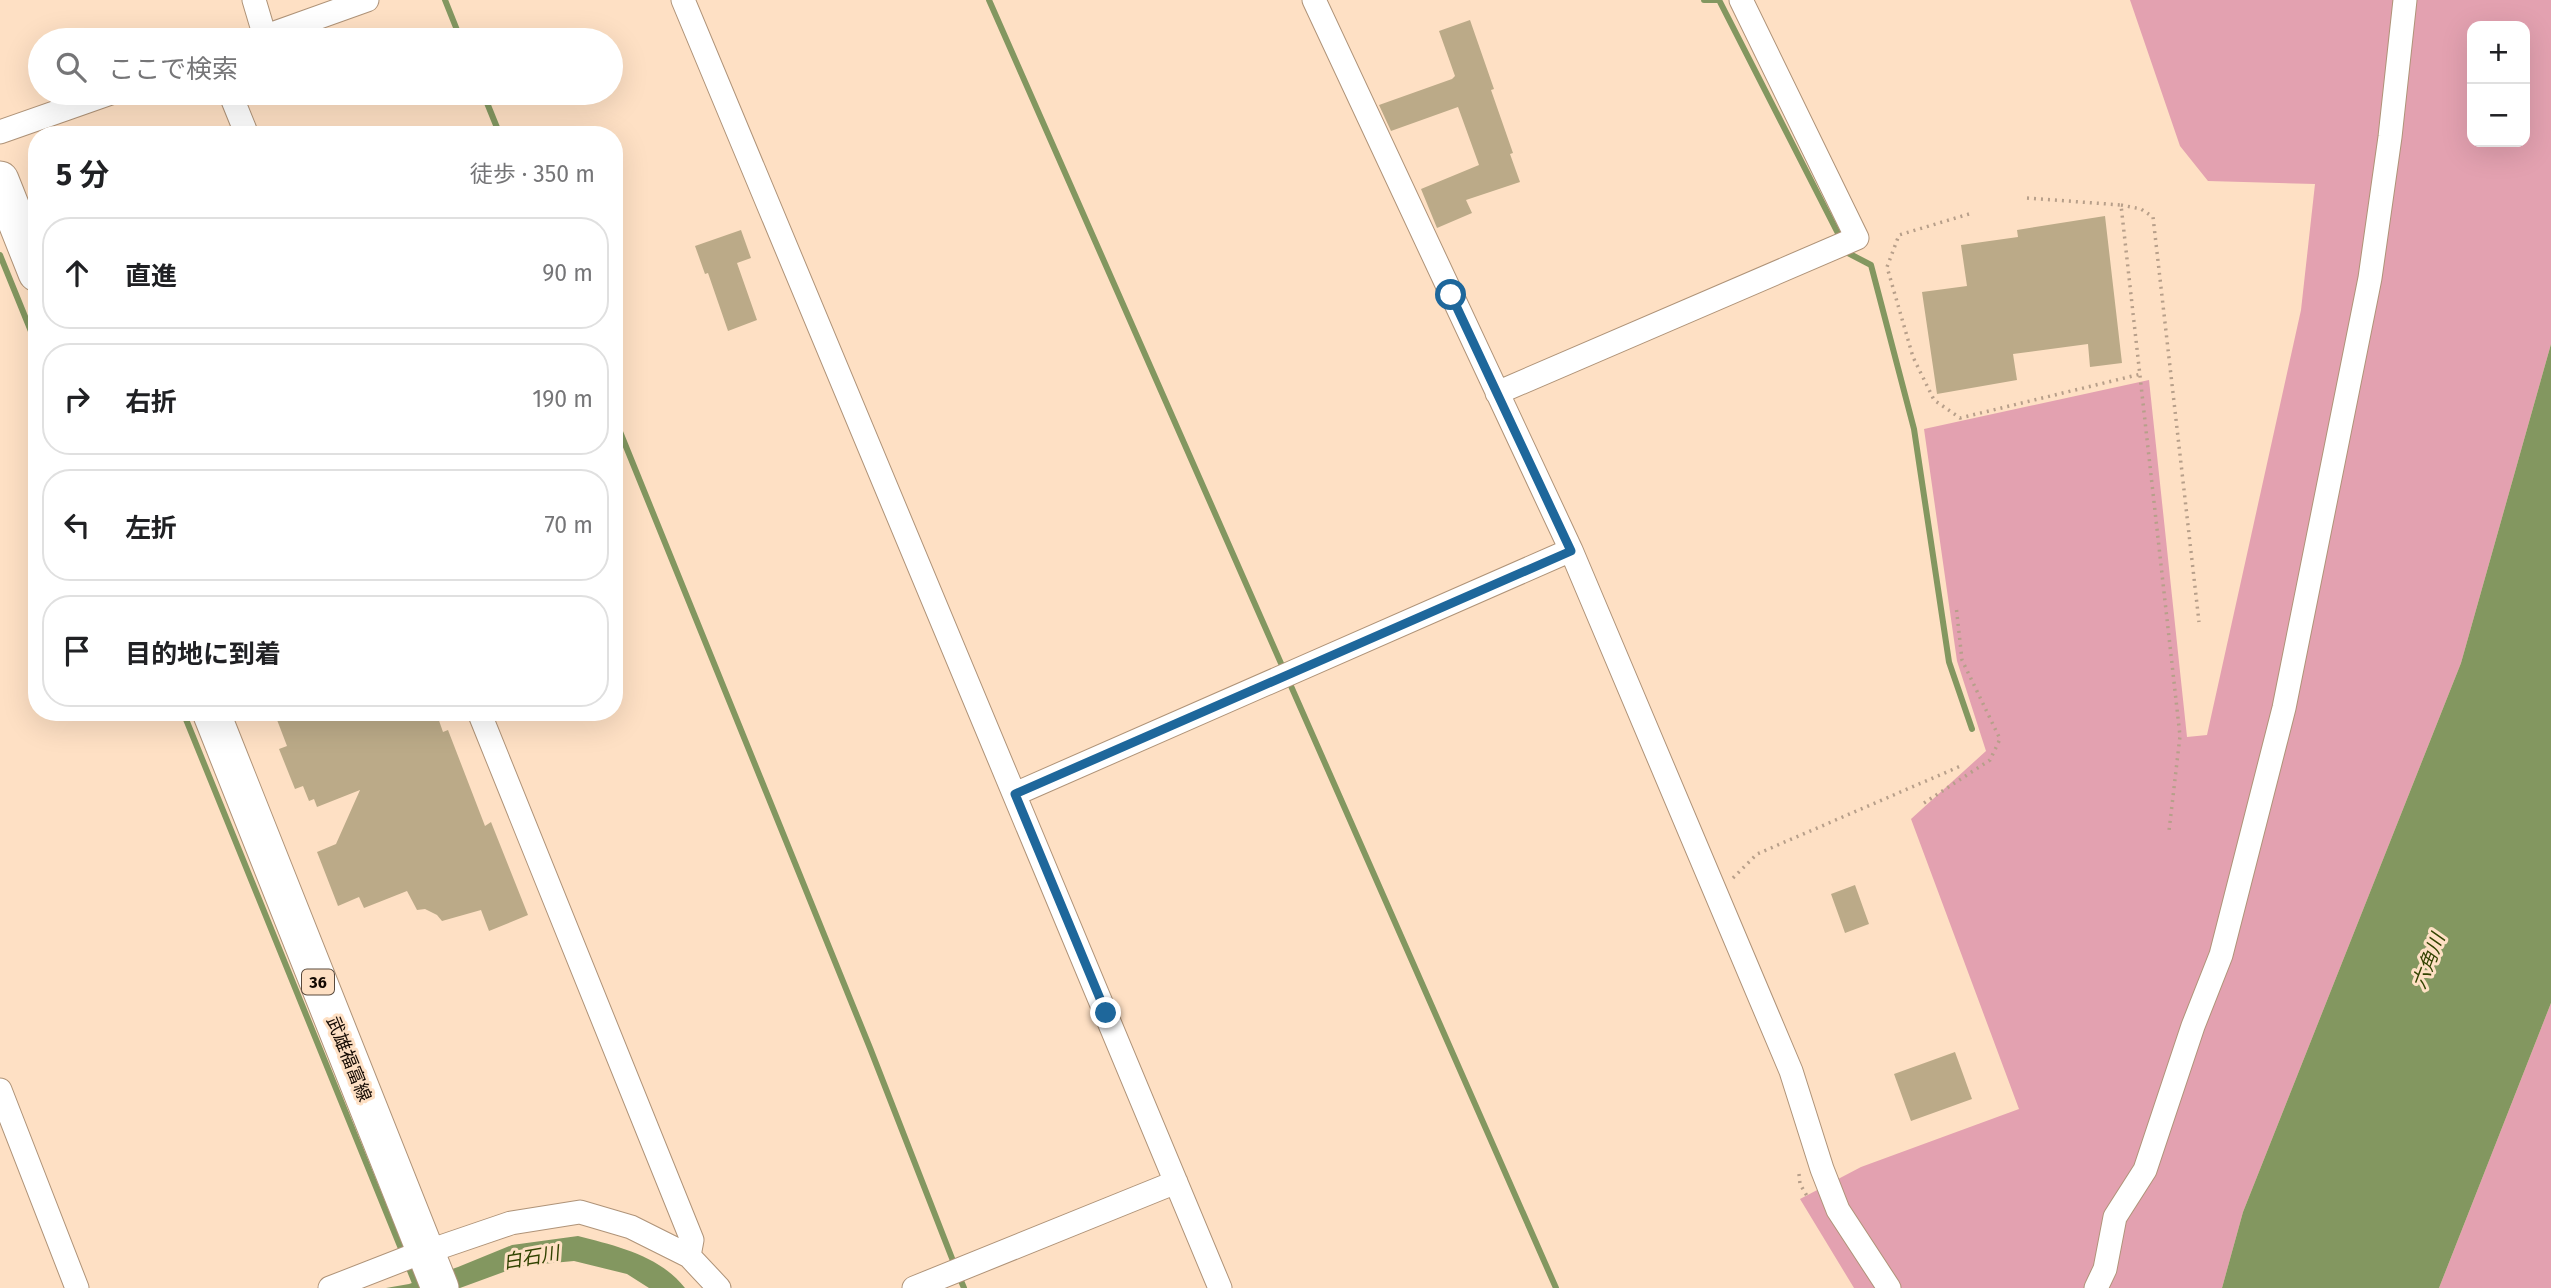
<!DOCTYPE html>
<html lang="ja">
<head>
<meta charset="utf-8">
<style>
	body { margin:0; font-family:"Fira Sans","Noto Sans JP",sans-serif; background:#f6f6f6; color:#202124 }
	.controls { position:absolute; right:21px; top:21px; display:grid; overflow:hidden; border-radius:14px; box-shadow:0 7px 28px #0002 }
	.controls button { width:63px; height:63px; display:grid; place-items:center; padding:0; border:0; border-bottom:2px solid #e0e0e0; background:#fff; color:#202124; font:35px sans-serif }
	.stop { position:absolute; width:21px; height:21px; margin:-16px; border:5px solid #1e679b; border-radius:50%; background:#fff }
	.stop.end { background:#1e679b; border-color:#fff; box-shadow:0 2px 7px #0008 }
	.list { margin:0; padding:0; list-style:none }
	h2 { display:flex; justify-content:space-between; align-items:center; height:91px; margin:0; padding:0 28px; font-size:30px }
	h2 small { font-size:23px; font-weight:400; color:#757577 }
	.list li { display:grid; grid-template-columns:46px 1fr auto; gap:21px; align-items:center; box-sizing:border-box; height:112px; margin:0 14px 14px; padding:0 14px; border:2px solid #e0e0e0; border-radius:28px }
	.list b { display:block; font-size:26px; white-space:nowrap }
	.list em { font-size:23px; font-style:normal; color:#757577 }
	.icon { flex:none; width:38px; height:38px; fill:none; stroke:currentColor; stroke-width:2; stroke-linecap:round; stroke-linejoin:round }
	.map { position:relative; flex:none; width:2551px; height:1288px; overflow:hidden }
	.search { position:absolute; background:#fff; box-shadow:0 7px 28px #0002; left:28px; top:28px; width:595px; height:77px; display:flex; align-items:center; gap:18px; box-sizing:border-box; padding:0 24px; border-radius:38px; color:#757577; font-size:26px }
	.panel { position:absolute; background:#fff; box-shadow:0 7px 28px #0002; left:28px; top:126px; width:595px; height:595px; border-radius:28px }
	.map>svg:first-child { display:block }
</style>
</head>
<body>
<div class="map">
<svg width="2551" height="1288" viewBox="0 0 2551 1288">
	<rect width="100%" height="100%" fill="#fee0c4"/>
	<path fill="#e3a1b0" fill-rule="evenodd" d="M2130,0H2551V344L2461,663L2243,1212L2222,1288H1854L1800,1199L1861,1167L2019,1109L1911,819L1986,751L1957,661L1924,429L2149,380L2187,737L2207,735L2301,310L2315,184L2208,181L2180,146ZM2472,26H2525V142H2472Z
		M2551,1003V1288H2439Z"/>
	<path fill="#839760" d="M2551,344V1003L2439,1288H2222L2243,1212L2461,663Z
		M578,1236C616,1246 659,1255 685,1288H649L627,1274L574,1261L520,1266L460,1288H386L409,1284L458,1267L512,1245Z"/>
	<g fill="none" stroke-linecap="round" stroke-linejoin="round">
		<path stroke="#839760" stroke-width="6" d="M445,0L461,40
			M989,0L1556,1288
			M1704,0H1717
			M1719,0L1848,253L1871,265L1914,429L1949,662L1972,729
			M483,93L500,135
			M0,255L37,346
			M614,417L870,1048L955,1266
			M183,712L417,1288
			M959,1276L964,1288"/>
	</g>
	<path fill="#ba8" d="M1470,20L1494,89L1491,90L1513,153L1510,154L1520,182L1466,200L1472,213L1437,228L1421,189L1479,165L1458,107L1391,131L1379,105L1452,79L1455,76L1439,31Z
		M2105,216L2122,363L2090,367L2088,344L2013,354L2017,380L1937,394L1922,292L1967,286L1961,245L2018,237L2017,230Z
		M741,230L751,258L737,263L757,320L728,331L708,273L705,274L695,246Z
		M274,712H436L443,732L448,730L485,826L491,822L528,915L489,931L481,910L442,921L437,915L425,909L417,910L407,891L364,908L359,897L338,906L317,852L336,844L360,790L317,807L314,799L309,801L303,786L295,789L279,749L287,746Z
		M1855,885L1869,924L1845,933L1831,894Z
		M1955,1052L1972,1099L1911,1121L1894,1074Z"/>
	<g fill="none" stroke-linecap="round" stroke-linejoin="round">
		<g stroke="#af9378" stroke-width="25">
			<path id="street" d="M254,0L265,37
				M683,0L1220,1288
				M1314,0L1571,550L1791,1071L1822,1169L1838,1210L1889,1288
				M255,40L367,0
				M230,93L247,135
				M0,132L111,93
				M1497,393L1857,238L1741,0
				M479,712L692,1240L689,1256L719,1288
				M1015,794L1571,550
				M0,1090L77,1288
				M426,1252L511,1223L580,1212L631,1227L689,1256
				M330,1288L425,1251
				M914,1288L1176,1182
				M2096,1288L2105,1269L2115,1217L2145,1170L2193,1026L2221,955L2284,708L2370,278L2390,137L2405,0"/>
		</g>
		<g stroke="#af9378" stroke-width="39">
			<path id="primary" d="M0,180L37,273
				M211,712L440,1288"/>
		</g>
		<path stroke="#b79f8a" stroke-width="3.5" stroke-dasharray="2 5" stroke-linecap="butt" d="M2027,198L2121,205L2180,736L2169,831
			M2121,205L2141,209L2153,217L2199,622
			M1969,214L1899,235L1887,267L1913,357L1934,400L1960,418L2141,374
			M1924,803L1990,760L2000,739L1962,660L1956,605
			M1733,878L1757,854L1963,765
			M1799,1174L1800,1184L1807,1196"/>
		<use href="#street" stroke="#fff" stroke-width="23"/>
		<use href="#primary" stroke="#fff" stroke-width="37"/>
	</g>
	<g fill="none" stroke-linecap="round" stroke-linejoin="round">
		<path stroke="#1e679b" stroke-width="9" d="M1106,1013L1015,794L1571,551L1451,295"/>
	</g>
	<g text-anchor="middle" stroke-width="6" stroke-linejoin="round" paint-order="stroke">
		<rect fill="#fee0c4" stroke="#5a4a3c" stroke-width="2" x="302" y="969.5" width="32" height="25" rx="5"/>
		<g font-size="16" font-weight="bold" fill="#130902">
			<text x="318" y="988">36</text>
		</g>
		<g font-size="18" fill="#130902" stroke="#fee0c4">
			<text transform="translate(349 1059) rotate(68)" y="6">武雄福富線</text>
		</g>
		<g font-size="19" font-style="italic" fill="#324301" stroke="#fee0c4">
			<text transform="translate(2428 961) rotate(-69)" y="7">六角川</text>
			<text transform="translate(531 1257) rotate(-10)" y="7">白石川</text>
		</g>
	</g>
</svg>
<div class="controls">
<button>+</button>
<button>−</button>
</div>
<div class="stop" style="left:1451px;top:295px"></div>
<div class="stop end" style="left:1106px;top:1013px"></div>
<div class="search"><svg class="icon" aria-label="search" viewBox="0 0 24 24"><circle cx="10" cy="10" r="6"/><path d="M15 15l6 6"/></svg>ここで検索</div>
<section class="panel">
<h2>5 分<small>徒歩 · 350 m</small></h2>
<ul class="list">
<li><svg class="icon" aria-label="ahead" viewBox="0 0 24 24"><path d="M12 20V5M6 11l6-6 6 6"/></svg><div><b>直進</b></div><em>90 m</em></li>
<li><svg class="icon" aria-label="right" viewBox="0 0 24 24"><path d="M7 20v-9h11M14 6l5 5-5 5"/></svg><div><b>右折</b></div><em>190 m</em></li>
<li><svg class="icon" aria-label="left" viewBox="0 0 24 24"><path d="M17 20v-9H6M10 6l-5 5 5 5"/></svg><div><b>左折</b></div><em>70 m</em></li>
<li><svg class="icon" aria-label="arrive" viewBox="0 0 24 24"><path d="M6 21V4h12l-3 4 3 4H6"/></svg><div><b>目的地に到着</b></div></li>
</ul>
</section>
</div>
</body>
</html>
